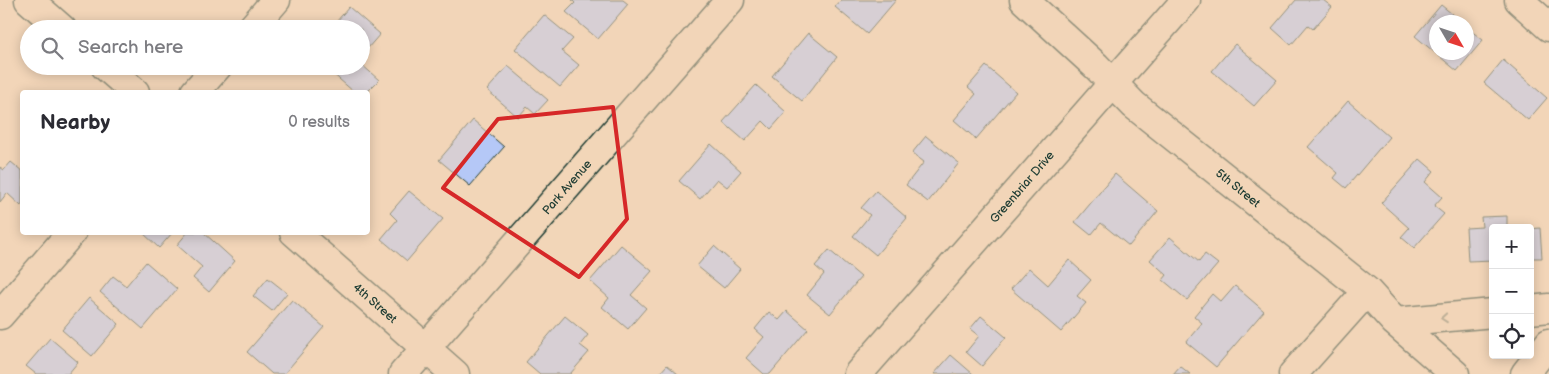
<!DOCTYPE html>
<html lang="en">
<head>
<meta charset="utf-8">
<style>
	body { margin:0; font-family:"Balsamiq Sans",sans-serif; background:#f2f2f3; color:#2b2b33 }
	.controls { position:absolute; right:15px; bottom:15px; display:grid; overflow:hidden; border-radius:5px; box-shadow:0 2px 12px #0003 }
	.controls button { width:45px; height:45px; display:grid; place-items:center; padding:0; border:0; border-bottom:1px solid #e1e1e2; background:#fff; color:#2b2b33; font:25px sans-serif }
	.compass { position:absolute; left:1429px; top:15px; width:45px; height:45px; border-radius:50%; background:#fff; box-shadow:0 2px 12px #0003; rotate:129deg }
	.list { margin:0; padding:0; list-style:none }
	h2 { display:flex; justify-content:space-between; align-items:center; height:65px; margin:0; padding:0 20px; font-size:21px }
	h2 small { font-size:16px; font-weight:400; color:#7c7c81 }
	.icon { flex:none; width:28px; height:28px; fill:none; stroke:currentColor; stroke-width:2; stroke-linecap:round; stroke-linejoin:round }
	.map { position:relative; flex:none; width:1549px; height:374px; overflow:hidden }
	.search { position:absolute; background:#fff; box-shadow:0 2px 12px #0003; left:20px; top:20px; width:350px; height:55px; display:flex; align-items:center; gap:12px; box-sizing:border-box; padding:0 18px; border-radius:28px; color:#7c7c81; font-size:19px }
	.panel { position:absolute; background:#fff; box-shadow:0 2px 12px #0003; left:20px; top:90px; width:350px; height:145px; border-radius:5px }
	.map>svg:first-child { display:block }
</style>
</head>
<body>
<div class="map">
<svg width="1549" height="374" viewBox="0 0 1549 374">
	<rect width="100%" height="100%" fill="#f2d6b8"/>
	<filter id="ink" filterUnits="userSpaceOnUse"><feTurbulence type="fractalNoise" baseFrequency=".02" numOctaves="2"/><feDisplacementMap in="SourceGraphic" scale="10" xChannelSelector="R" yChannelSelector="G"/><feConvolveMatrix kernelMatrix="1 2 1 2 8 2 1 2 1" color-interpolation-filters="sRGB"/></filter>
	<g filter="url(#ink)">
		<path fill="#b5c8f7" stroke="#1f3d34" d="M572,0H623L628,4L598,39L566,12L575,3Z
			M841,0H896L867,34L835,7Z
			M1296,0H1323L1332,7L1313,29L1308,25L1291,45L1272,28Z
			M1441,5L1462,22H1436V52H1466V27L1483,40L1457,71L1415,36Z
			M349,7L380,34L361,56V29H330Z
			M544,15L573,39L562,51L579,65L560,87L515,49Z
			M808,33L837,57L802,101L772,76Z
			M1235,44L1277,80L1254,106L1212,71Z
			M1503,60L1547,98L1528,120L1484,83Z
			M361,64L379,80L367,92H354L324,66H361Z
			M508,66L548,100L535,114L527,107L518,117L487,90Z
			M986,66L1016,92L976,139L954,120L976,94L968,87Z
			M756,85L786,112L771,129L763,121L745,141L723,122Z
			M1348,101L1389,137L1346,188L1334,178L1338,173L1308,147Z
			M473,120L504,147L470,186L439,160Z
			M926,136L959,163L928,202L906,185L924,162L912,153Z
			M711,144L741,171L727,187L717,179L700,199L679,181Z
			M1420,159L1434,171L1425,182L1442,197L1434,206L1444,214L1414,248L1401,237L1409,228L1381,203Z
			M11,162L22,171V204L21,206L7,193L0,202V167L4,170Z
			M1115,174L1158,211L1129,246L1101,223L1091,235L1075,222Z
			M409,191L443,219L407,261L381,239L397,220L390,213Z
			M876,191L907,218L876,255L853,236L870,215L861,208Z
			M1507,216V228H1493V260L1468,261L1466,228L1482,227L1481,217Z
			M1540,228L1542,258H1530V229Z
			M142,232H173L159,248Z
			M188,232H203L235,261L209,292L193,278L202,267L177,245Z
			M1170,237L1199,262L1205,254L1218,264L1187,300L1163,280L1167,275L1150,260Z
			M621,245L652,271L631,295L646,308L628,329L602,307L609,298L590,281Z
			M714,246L740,269L724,288L697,266Z
			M829,250L861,277L830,314L807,295L824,274L815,266Z
			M1069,260L1091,280L1077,296L1086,303L1061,332L1011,289L1029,268L1048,285Z
			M146,262L177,289L143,329L100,292L113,276L126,286Z
			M268,278L287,293L272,311L253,296Z
			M1235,286L1264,311L1216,367L1186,342L1202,323L1194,316L1212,294L1221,302Z
			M89,298L119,324L92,356L62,330Z
			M292,300L324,327L284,374H272L247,352Z
			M787,311L808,329L770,374H764L746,358L764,337L755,329L769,312L779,320Z
			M565,316L588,335L580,345L589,352L570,374H540L526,362Z
			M981,316L1006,337L982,366L966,352L979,336L970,329Z
			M50,338L78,362L68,374H36L26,366Z
			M951,355L973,374H934Z
			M667,365L678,374H659Z
			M1180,366L1190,374H1173Z"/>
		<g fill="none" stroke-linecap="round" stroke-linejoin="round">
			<g stroke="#1f3d34" stroke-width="31">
				<path id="minor" d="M29,0L62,29
					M1024,0L1096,66L1134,105L1367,291L1395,322L1455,374
					M1519,0L1549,27
					M251,29L276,0
					M105,66L135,92
					M195,92L218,66
					M294,232L455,374
					M1530,310L1549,308
					M0,315L72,232
					M1395,322L1493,313
					M403,374L730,0
					M858,374L1186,0
					M1293,374L1367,291
					M1525,374L1549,343"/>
			</g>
			<use href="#minor" stroke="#f2d6b8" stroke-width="28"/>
		</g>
		<defs><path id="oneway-chevron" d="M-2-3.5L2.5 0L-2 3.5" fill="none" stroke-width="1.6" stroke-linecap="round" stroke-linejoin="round" transform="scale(1.25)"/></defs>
		<use stroke="#7e826f" href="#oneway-chevron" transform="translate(1444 318) rotate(175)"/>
	</g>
	<path d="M0 0H1549V374H0ZM613,107L627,219L579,277L443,188L498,119Z" fill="#f2d6b8" fill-opacity=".55" fill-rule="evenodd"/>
	<path fill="none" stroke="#d62828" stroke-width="4" stroke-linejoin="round" d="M613,107L627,219L579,277L443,188L498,119Z"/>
	<g text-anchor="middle" stroke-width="4" stroke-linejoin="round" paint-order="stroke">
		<g font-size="12" fill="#1f3d34" stroke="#f2d6b8">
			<text transform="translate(567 187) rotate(-49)" y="4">Park Avenue</text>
			<text transform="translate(1022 187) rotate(-49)" y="4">Greenbriar Drive</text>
			<text transform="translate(1238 188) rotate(39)" y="4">5th Street</text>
			<text transform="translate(375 303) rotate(41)" y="4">4th Street</text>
		</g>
	</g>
</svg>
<div class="controls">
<button>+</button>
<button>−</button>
<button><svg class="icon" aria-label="locate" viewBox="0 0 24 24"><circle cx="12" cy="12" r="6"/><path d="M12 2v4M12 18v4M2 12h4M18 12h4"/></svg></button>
</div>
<svg class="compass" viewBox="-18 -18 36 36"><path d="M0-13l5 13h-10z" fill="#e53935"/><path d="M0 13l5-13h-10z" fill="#7c7c81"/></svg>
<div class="search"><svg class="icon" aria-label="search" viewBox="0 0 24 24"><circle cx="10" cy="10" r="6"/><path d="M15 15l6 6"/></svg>Search here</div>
<section class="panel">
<h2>Nearby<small>0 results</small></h2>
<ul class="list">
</ul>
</section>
</div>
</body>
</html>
